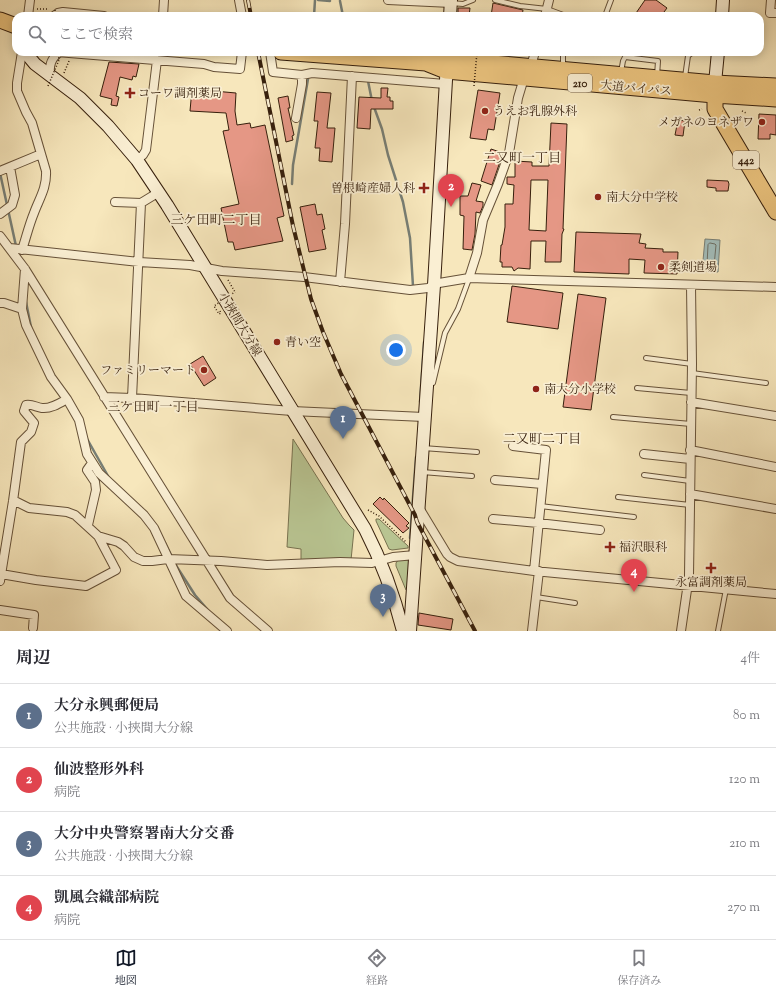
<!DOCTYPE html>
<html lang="ja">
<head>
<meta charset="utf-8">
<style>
	body { margin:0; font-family:"Sorts Mill Goudy","Noto Serif JP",serif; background:#f2f2f3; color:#2b2b33 }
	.you { position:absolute; left:396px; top:350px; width:14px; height:14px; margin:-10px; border:3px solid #fff; border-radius:50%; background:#1a73e8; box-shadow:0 0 0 6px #1a73e833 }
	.badge { display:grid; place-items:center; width:26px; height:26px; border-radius:50%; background:#111827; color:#fff; font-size:13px; font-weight:700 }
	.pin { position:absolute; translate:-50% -33px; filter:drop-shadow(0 1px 2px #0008) }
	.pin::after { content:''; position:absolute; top:21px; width:14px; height:12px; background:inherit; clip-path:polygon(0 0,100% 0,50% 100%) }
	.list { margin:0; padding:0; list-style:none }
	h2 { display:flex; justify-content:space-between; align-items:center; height:52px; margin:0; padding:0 16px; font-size:17px }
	h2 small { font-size:13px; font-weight:400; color:#7c7c81 }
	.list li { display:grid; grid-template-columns:26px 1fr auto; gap:12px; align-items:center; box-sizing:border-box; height:64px; padding:0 16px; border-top:1px solid #e1e1e2 }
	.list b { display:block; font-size:15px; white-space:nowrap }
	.list p { margin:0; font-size:13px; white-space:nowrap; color:#7c7c81 }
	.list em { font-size:13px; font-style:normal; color:#7c7c81 }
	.icon { flex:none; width:22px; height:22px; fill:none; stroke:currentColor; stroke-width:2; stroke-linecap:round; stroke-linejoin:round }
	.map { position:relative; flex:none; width:776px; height:631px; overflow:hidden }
	.search { position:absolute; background:#fff; box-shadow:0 2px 10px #0003; left:12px; right:12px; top:12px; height:44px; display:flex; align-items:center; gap:10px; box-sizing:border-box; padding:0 14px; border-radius:12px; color:#7c7c81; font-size:15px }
	.sheet { height:308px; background:#fff }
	nav { display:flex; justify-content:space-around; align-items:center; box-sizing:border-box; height:56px; border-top:1px solid #e1e1e2; background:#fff; font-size:11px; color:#7c7c81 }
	nav a { display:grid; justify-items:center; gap:2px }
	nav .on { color:#111827 }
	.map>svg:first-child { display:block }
</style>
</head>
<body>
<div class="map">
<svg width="776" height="631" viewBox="0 0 776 631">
	<rect width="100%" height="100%" fill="#f7e7bc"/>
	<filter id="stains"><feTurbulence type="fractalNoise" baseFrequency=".005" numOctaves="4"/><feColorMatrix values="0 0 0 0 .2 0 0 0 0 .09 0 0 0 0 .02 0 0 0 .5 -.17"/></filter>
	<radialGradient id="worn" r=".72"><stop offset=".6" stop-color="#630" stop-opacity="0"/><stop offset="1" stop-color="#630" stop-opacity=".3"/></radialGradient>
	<path fill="#b9c693" stroke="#787250" d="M293,439L343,518L349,525L354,530L351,560H301V549L287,547Z
		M376,519H379L408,546V548L392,550L389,549L376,521Z
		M398,560H409L408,590H406L396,566V563Z"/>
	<path fill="#a2bdbb" stroke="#777e75" d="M705,239L720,240L718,272L702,271Z"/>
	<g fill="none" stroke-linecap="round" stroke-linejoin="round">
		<path stroke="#6c6e64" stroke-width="1" d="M710,243L715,244L716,245L714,266L713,267H708L707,265L708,245Z"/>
		<path stroke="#777e75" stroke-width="2.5" d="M318,0L330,1
			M340,1L343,16
			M314,16L315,0
			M368,81L372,101
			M374,107L382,129L388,155L403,202L410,238L413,286
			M0,173L16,246
			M292,184L293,165L308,79
			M26,302L31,327
			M420,402L424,342
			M86,437L108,476
			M410,538L416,457
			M165,543L177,567L195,595L207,609"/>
	</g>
	<path fill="#e59785" stroke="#361f0c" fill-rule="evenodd" d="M645,0H656L667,8L661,16H634Z
		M493,3L523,10L522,16H491Z
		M458,8H470L469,16H458Z
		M109,62L139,64L136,77L133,76L132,80L120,77L116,96L119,97L117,106L111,105L112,99L100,96Z
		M381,88H388L387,97H390V101H393V109H371L370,129L357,128L359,97L381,98Z
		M192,89L236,93L235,111L237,125L250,123L251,128L265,125L284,216L277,218L283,241L235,250L233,242H228L221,208L239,204L223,131L229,130L226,113L190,111Z
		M478,90L500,93L494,130L488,129L486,140L470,138Z
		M317,92L331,93L327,128H335L332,162L319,161L320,148H315L318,121H314Z
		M288,96L290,108H288L294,135L292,136L293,140L286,142L278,98Z
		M759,114L776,115V135L770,134V139H758Z
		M678,120L685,121L683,136L675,135Z
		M551,123L567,124L563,229H564L562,234L561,262H545L546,241H531L530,269L518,268L514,271L512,267H502V262H500L501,245H502L505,227V204H513L514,185L507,184V177H515V161L532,162V166H549ZM531,180H548L546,231L529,230Z
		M491,149L503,153L492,185L481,181Z
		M707,180L728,181L729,184L728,191H716V188L707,187Z
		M472,183L481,185L476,201L483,202V206L480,213L476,212L475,234L472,250L463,249L464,216L460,215V196H468Z
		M315,204L317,215L322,214L325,229L322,230L326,249L309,252L300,207Z
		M576,232L641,234L639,243L646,244L645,248L663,249V252H678L677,274L644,273L645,260L629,259V274L574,272Z
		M512,286L563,293L558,329L507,322Z
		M578,294L606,298L591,410L563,407Z
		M203,356L216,378L204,386L190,364Z
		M380,497L383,500L384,498L409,523L406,526L409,528L403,533L373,504Z
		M419,613L453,619L451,630L418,625Z"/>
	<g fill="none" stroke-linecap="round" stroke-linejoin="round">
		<g stroke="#665138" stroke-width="6">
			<path id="lane" d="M495,0L520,6L547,9L566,16
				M451,3L463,4L473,0
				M605,16L611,0
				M563,52V67
				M621,72L623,61L625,57L658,61L657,76
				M685,77L688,56L693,52
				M646,358L692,364
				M692,373L766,383
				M430,383H433L445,333L458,309L469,279
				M637,388L691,393
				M613,417L691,424
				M423,448L477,452
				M422,472L472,476
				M644,475L690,481
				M618,497L690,505
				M540,506L634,517
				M536,597L575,603
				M718,631L726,589"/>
		</g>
		<g stroke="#665138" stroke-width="10">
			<path id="street" d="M239,0L242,16
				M388,0L451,3
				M771,0L770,13H776
				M28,16L30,0
				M54,16L58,13L63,12L104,16
				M163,16L164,0
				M545,16L549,0
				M22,52L17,83V91L26,112L32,123L46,171C47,188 39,199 34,213C29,225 26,238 22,250
				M57,52L204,64L214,67L240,69L242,52
				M270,52L273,72L302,75L312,73L445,84
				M531,66L535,52
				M50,75C49,65 51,58 60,52
				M296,118L302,84V75
				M137,160L143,155L146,150L157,60
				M0,171L41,154
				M115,202L141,203
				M0,214L12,205L15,195L10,167
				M0,236L25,269L230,598L268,631
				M10,248L139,262L190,265L222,271L304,277L410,290L428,288L439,283L469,278L776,287
				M25,269L22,309L26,325L51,377L67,399L79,420L87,454L99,473L144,515L154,528L186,596L227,631
				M469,278L477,253L483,220L498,184L509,153L518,98L524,78
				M340,282L345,224L352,76
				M0,303H4L22,309
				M104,397L132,398L292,411L424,417
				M132,398L141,203L159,192
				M691,402L776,416
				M513,446L546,450L534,571
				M690,450L776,467
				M644,454L690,459
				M495,480L542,484
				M690,494L776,509
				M13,501L17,502L29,508L67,512L75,515L98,536L118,542L124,546L134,557L143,561H152L168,559L221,561L267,565L340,562L372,563L393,557L415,555
				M418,506L447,554L450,557L458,561L534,571L776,594
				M493,519L538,523L600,530
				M88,525L96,490L95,482L87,470L92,463
				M1,574L36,580L86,586L116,570L98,536
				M0,581L13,501L21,442L31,432L34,423L24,411L26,405C32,404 36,407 42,408C51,409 60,403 67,399
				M0,610L34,615L33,628
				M532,631L539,571
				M681,631L689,576L692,364L691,285"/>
		</g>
		<g stroke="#361f0c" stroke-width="14">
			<path id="secondary" d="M450,16L451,0
				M722,16L723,0
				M25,52L35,64L80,98L108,126L137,160L167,205L365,529C382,562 394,595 403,631
				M715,83L718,52
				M410,631L434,285L447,63"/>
		</g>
		<g stroke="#361f0c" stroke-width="17">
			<path id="highway" d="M0,20L16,26
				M281,52L426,63L447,59L715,83L776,86
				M426,63L446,71L714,95L776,99
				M715,86V109L776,212"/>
		</g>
		<path stroke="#361f0c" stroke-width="1.5" stroke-dasharray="1 2" stroke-linecap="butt" d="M37,9H49
			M41,16V13
			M64,73L69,61
			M699,110L702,109
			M742,111L746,113
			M228,280L235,292
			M368,510L379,516L406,542"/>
		<use href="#lane" stroke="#faefd3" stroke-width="4"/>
		<use href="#street" stroke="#faefd3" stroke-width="8"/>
		<use href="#secondary" stroke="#faefd3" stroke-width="12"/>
		<use href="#highway" stroke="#ecc47e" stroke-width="15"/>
		<g stroke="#361f0c" stroke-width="4">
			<path id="rail" d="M248,0L251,16
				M258,52L293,226L311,299L323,332L341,374L415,515L417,522L475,631"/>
		</g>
		<use href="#rail" stroke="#faefd3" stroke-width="2.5" stroke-dasharray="8" stroke-linecap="butt"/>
		<path stroke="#361f0c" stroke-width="1.5" stroke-dasharray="1 2" stroke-linecap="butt" d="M55,10V16
			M48,86L59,60L58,52
			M474,86L477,52
			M220,311L221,313L219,314L214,306L235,292"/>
	</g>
	<g fill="#8f2418" stroke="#faefd3" stroke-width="1.5">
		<path d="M128 87h4v4h4v4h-4v4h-4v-4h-4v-4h4z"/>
		<circle cx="485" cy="111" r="4"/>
		<circle cx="762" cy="122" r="4"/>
		<path d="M422 182h4v4h4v4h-4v4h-4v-4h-4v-4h4z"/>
		<circle cx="598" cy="197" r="4"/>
		<circle cx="661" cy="267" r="4"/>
		<circle cx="277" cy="342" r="4"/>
		<circle cx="204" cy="370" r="4"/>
		<circle cx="536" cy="389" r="4"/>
		<path d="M608 541h4v4h4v4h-4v4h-4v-4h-4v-4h4z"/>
		<path d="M709 562h4v4h4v4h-4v4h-4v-4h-4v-4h4z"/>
	</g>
	<g text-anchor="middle" stroke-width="3.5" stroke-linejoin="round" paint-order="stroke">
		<g fill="#faefd3" stroke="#715d48" stroke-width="1">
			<rect x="568" y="74" width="24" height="18" rx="3"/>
			<rect x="733" y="151" width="26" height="18" rx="3"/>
		</g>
		<g font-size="11" font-weight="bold" fill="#361f0c">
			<text x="580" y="87">210</text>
			<text x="746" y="164">442</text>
		</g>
		<g font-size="12" fill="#361f0c" stroke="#faefd3">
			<text transform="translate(636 88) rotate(5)" y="4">大道バイパス</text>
			<text transform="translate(240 324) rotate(59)" y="4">小挾間大分線</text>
		</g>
		<g font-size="12" fill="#361f0c" stroke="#faefd3" text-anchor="start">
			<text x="138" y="97">コーワ調剤薬局</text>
			<text x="493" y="115">うえお乳腺外科</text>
			<text x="754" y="126" text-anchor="end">メガネのヨネザワ</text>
			<text x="415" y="192" text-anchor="end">曽根崎産婦人科</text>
			<text x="606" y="201">南大分中学校</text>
			<text x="669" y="271">柔剣道場</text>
			<text x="285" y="346">青い空</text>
			<text x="196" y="374" text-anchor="end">ファミリーマート</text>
			<text x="544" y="393">南大分小学校</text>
			<text x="619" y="551">福沢眼科</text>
			<text x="711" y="586" text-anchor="middle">永富調剤薬局</text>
		</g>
		<g font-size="13" fill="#361f0c" stroke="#faefd3">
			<text x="522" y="162">二又町一丁目</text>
			<text x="216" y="224">三ケ田町二丁目</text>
			<text x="153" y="411">三ケ田町一丁目</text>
			<text x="542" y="443">二又町二丁目</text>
		</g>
	</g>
	<rect width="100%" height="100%" filter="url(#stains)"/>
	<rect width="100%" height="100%" fill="url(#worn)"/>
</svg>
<div class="you"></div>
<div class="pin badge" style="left:343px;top:439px;background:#5c6f8a">1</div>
<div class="pin badge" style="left:451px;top:207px;background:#e0444e">2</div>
<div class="pin badge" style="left:383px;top:617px;background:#5c6f8a">3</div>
<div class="pin badge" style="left:634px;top:592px;background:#e0444e">4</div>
<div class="search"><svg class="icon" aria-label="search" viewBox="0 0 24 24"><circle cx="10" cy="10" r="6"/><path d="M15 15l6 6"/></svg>ここで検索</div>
</div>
<section class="sheet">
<h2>周辺<small>4件</small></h2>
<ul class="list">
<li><span class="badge" style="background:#5c6f8a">1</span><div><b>大分永興郵便局</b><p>公共施設 · 小挾間大分線</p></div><em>80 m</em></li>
<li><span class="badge" style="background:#e0444e">2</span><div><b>仙波整形外科</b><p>病院</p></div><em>120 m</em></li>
<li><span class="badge" style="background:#5c6f8a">3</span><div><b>大分中央警察署南大分交番</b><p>公共施設 · 小挾間大分線</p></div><em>210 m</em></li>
<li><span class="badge" style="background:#e0444e">4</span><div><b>凱風会織部病院</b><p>病院</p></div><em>270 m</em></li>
</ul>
</section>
<nav>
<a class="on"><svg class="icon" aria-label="map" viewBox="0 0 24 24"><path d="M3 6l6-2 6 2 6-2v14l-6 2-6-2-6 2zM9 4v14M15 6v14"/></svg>地図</a>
<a><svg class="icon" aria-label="directions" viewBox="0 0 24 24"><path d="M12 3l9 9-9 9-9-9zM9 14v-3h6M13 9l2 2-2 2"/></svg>経路</a>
<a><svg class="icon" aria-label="saved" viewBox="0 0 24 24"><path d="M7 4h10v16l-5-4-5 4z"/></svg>保存済み</a>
</nav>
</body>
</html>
